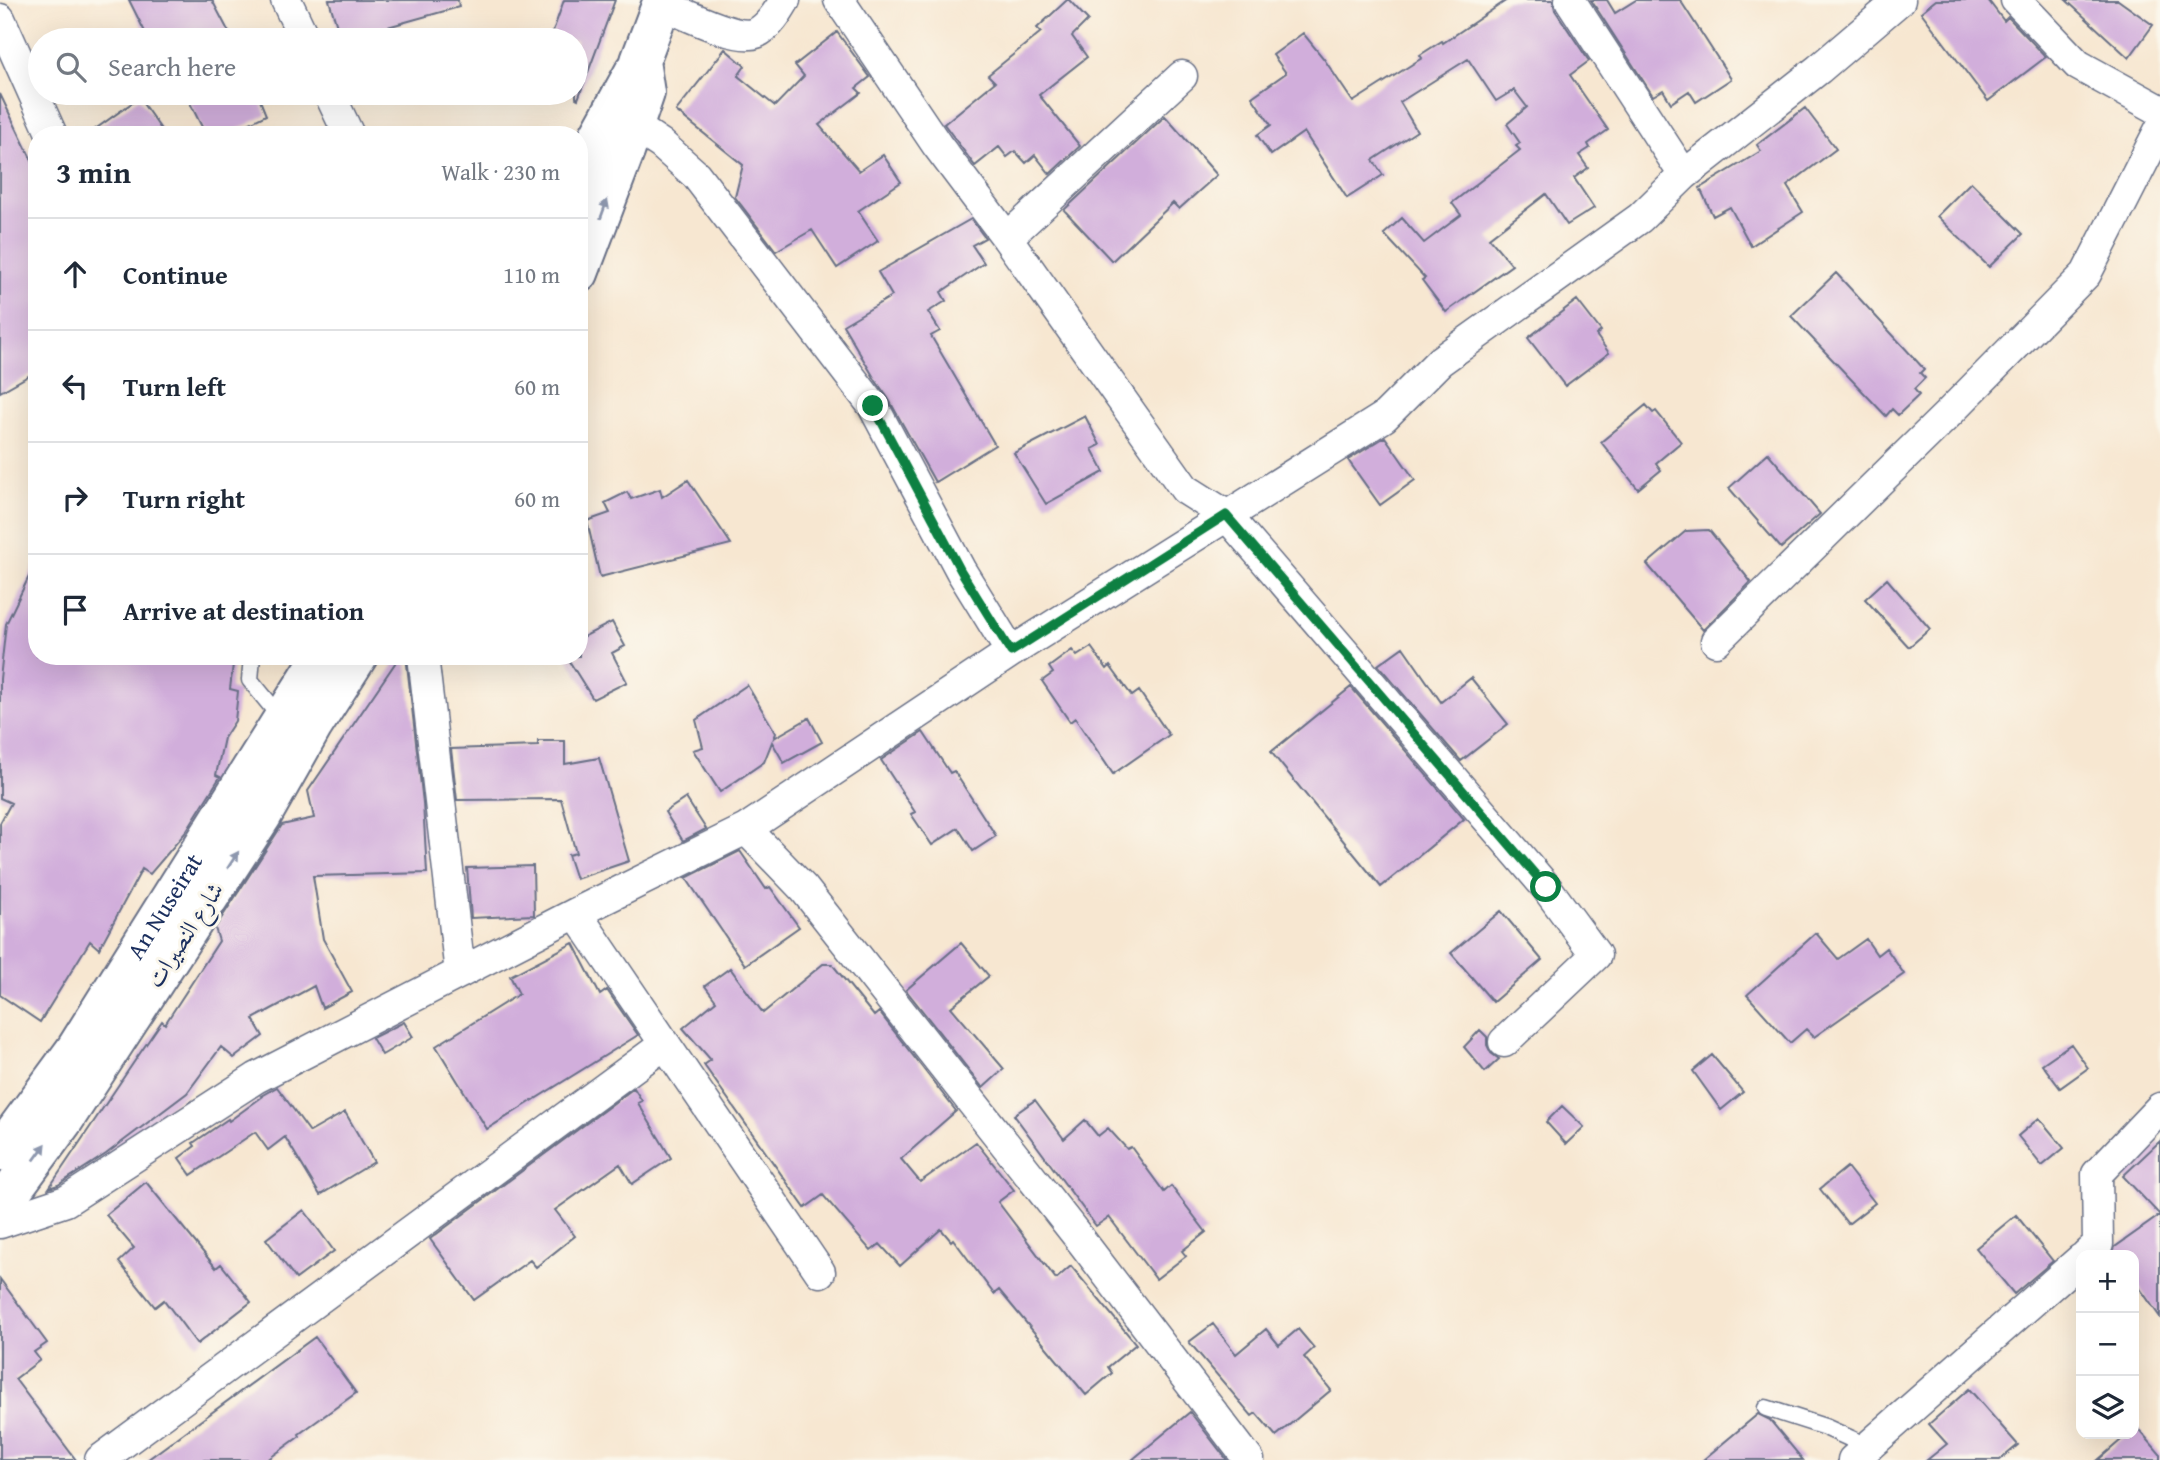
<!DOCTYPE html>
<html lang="en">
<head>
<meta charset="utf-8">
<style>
	body { margin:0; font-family:"Gentium Book Plus",Amiri,serif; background:#f6f6f7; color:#1f2937 }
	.controls { position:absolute; right:21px; bottom:21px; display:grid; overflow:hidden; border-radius:14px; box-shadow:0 7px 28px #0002 }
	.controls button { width:63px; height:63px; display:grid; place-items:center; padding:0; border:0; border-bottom:2px solid #e0e1e3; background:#fff; color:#1f2937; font:35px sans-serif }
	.stop { position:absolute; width:21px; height:21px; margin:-16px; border:5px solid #0b8043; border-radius:50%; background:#fff }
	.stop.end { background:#0b8043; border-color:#fff; box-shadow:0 2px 7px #0008 }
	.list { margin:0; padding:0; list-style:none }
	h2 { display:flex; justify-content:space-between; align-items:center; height:91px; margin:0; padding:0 28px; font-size:30px }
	h2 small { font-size:23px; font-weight:400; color:#747a83 }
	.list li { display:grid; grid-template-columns:46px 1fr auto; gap:21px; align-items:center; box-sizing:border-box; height:112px; padding:0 28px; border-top:2px solid #e0e1e3 }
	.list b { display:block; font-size:26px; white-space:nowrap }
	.list em { font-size:23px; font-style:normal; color:#747a83 }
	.icon { flex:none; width:38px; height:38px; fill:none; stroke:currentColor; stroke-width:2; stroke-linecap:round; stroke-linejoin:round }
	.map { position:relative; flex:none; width:2160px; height:1460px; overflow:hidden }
	.search { position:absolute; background:#fff; box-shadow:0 7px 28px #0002; left:28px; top:28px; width:560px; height:77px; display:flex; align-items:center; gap:18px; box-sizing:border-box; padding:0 24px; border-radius:38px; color:#747a83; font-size:26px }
	.panel { position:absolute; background:#fff; box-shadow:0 7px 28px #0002; left:28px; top:126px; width:560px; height:539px; border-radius:28px }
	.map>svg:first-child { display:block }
</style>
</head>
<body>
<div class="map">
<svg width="2160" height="1460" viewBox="0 0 2160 1460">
	<rect width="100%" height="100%" fill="#fbf7ec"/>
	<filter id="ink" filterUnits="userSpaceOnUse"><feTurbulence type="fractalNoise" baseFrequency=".0143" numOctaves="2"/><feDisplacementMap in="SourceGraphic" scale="14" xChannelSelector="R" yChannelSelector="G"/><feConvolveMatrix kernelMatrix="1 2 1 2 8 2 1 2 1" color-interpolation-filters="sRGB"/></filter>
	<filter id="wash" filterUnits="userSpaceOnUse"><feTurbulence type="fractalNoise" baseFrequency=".00686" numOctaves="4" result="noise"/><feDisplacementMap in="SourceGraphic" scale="28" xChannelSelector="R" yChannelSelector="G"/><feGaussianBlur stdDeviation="1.57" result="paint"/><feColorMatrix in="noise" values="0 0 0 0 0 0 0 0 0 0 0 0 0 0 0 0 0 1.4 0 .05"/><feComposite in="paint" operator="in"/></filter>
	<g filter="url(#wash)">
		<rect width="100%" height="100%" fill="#f7e7d1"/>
		<g id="blocks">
			<path fill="#d1aedb" d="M129,0H212L233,40H149Z
				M329,0H458L459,7L341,40Z
				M564,0H615L578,99L576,98V40H550Z
				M1067,0H1069L1088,20L1072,36L1087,57L1039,95L1080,146L1050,174L1035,155L1026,163L1015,151L1007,157L999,147L975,166L944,124L995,82L988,75L1041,32L1037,28Z
				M1507,0H1553L1555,10L1589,61L1570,75L1608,130L1588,144L1590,148L1579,155L1588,168L1574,178L1594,208L1567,225L1546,194L1489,238L1512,265L1446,312L1422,280L1425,278L1384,234L1402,218L1424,243L1461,215L1452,203L1520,150L1516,146L1520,143L1507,124L1527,107L1514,90L1496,101L1468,59L1400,102L1417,131L1373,160L1383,175L1347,198L1304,132L1271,155L1257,135L1271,125L1252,97L1286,73L1273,55L1303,33L1324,59L1353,102L1422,58L1420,55L1442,41L1443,43Z
				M1591,0H1607L1615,13L1636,0H1680L1731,79L1696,102L1689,91L1671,103L1663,90L1653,96Z
				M1936,0H1988L2004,21L2008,17L2046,57L1988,101L1921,12Z
				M2066,0H2118L2153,25L2129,58Z
				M837,32L870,77L856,88L861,93L819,125L859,171L883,155L901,182L858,211L878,241L837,268L812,230L776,251L735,197L743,165L676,111L725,49L745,66L738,76L775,106L804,76L795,65Z
				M185,93H257L266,115L226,135H206Z
				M0,94L37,171V371L0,392Z
				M139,98L165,135H87Z
				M1805,108L1836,149L1787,186L1803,212L1751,246L1730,207L1713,216L1700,188L1761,151L1757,145Z
				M1165,116L1217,175L1179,209L1173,203L1112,261L1064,210Z
				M1971,182L2023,234L1989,267L1937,216Z
				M971,219L985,238L972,245L984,263L941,292L946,301L928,312L940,331L931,336L995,445L935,482L888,398L876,381L843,325L892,296L878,272Z
				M1836,273L1924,369L1920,373L1925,378L1914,389L1919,395L1898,415L1892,409L1886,416L1791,316Z
				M1577,300L1601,331L1596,335L1609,353L1565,386L1528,338Z
				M1646,405L1653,413L1656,411L1681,442L1656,463L1661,470L1638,489L1601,442Z
				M1085,416L1100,445L1092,449L1104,472L1046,504L1014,453Z
				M1385,437L1415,480L1380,505L1348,460Z
				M1768,453L1820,514L1781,548L1729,488Z
				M688,480L731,544L600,577L587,521L610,513L605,503L627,492L631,499L660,489L662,497Z
				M1709,530L1751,582L1703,630L1647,564L1686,531Z
				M37,560V656H234L230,689L238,691L235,721L224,738L216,775L220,777L185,833L150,874L142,869L99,949L90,941L40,1022L0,995V823L11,803L0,798V679L6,624Z
				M1887,579L1930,629L1909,647L1865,599Z
				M612,622L625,646L612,653L627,682L593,699L566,656H579V639Z
				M1091,647L1107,669L1110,666L1132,696L1139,691L1169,735L1113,774L1075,718L1070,722L1042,681L1053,673L1049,667L1072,650L1077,656Z
				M1403,647L1441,702L1471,678L1508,724L1461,761L1378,665Z
				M400,656H406L423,803L427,873L313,876L323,939L352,992L322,1008L314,986L253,1019L263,1036L234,1058L221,1047L187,1093L106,1154L58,1185L49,1188L136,1059L162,1021L165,1024L219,941L215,928L282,825L314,818L308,791Z
				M747,685L776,733L774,738L809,718L822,742L784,763L772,742L764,762L720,792L693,750L703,747L696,720Z
				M1351,687L1464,819L1381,887L1271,752Z
				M923,732L950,773L954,771L996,836L973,851L958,828L932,845L911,814L915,812L881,760Z
				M538,741H565V764L599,758L629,861L576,879L568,855L576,853L561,799L457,800L451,749L538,746Z
				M686,798L706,829L683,841L665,812Z
				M740,851L766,889L770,887L799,927L745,965L686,878Z
				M533,866L534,915L471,918L467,868Z
				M1501,911L1542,960L1493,1002L1451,953Z
				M1816,933L1838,959L1866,939L1877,955L1886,948L1904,974L1814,1037L1806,1029L1790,1043L1747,995Z
				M573,943L600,995L607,990L638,1035L487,1129L436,1046L519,994L510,976Z
				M961,943L989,976L951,1007L1004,1069L983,1088L906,990Z
				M823,964H832L874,1016L879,1012L956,1111L901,1159L920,1182L976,1142L1014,1190L998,1202L1056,1279L1071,1266L1136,1344L1108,1367L1112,1373L1086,1395L999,1290L994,1294L953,1239L951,1241L941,1229L900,1266L880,1244L871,1251L823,1195L805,1208L704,1065L711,1060L683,1028L716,1001L705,986L730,968L763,1013Z
				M404,1022L413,1037L382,1055L372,1038Z
				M1480,1030L1487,1037V1045L1491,1053L1499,1059L1485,1072L1464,1047Z
				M2071,1044L2088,1068L2060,1088L2042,1064Z
				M1712,1055L1743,1092L1721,1110L1693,1071Z
				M277,1087L310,1132L345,1112L374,1162L320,1195L285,1137L268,1150L255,1132L191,1175L179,1158L195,1146L193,1143L228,1119L229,1121L262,1097L261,1096Z
				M634,1088L642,1101L638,1103L671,1158L632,1184L620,1164L555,1210L575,1236L536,1267L530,1260L474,1300L430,1239Z
				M1035,1100L1064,1139L1085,1120L1098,1136L1108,1128L1127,1149L1131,1147L1164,1192L1171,1186L1206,1232L1182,1251L1186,1256L1156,1279L1109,1217L1096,1226L1014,1115Z
				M1562,1106L1584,1127L1566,1144L1546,1122Z
				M2039,1118L2064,1148L2042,1166L2018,1136Z
				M2160,1141V1317L2134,1280V1255H2111L2115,1247L2160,1215L2123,1176Z
				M1847,1167L1875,1203L1848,1224L1820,1189Z
				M146,1182L216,1268L221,1264L251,1302L197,1344L164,1300L155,1307L119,1262L134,1248L106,1215Z
				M304,1210L334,1251L296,1279L266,1239Z
				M2016,1215L2053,1261L2014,1294L1976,1248Z
				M0,1279L47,1343L34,1352L40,1360L15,1379L76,1460H0Z
				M1213,1324L1236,1354L1266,1329L1279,1345L1298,1329L1314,1348L1304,1357L1331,1390L1276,1436L1256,1413L1252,1416L1189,1342Z
				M315,1337L356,1393L299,1434L300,1436L267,1460H147Z
				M1969,1389L2018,1445L2000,1460H1927L1947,1444L1929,1424Z
				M1190,1412L1227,1460H1132Z
				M1758,1414L1770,1420L1803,1460H1703Z
				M2136,1426L2160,1454V1460H2098L2128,1434H2134Z"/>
		</g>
	</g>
	<g filter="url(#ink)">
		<use href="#blocks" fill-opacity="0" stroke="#686f86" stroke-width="2"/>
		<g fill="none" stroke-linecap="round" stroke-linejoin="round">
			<g stroke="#686f86" stroke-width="19">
				<path id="lane" d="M252,656L250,680L281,718
					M1766,1408L1825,1427L1869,1447"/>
			</g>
			<g stroke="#686f86" stroke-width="33">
				<path id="street" d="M286,0L305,40
					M839,0L937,145L1007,238L1185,489L1226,515L1546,887L1596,955L1504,1042
					M1570,0L1684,175
					M2016,0L2078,65L2160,110
					M661,4C681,12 737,41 756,33C769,27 778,12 785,0
					M0,19L52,135
					M329,93L349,135
					M616,114L661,144L696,175L873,406L961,571L1011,652
					M1007,238L1182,76
					M1716,641L1947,415L2086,274L2160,129
					M423,656L460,973
					M746,829L804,889L1083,1243L1249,1460
					M576,913L820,1272
					M0,1223L66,1201L256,1078L576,913L746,829L1011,652L1384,417L1440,361L1640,218L1684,175L1819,69L1900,0
					M2086,1255L2098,1244L2097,1174L2160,1108
					M100,1460L665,1044
					M1853,1460L2081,1259"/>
			</g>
			<g stroke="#686f86" stroke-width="42">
				<g id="secondary">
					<path d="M579,183L597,139L634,72"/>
					<path d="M579,273L626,149L645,93L640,61L663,0"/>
					<path id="s1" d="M0,1152L75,1050L322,656"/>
					<path d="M0,1207L64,1120L108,1053L262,816L313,726L358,656"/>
				</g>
			</g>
			<use href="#lane" stroke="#fff" stroke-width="16"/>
			<use href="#street" stroke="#fff" stroke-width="30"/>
			<use href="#secondary" stroke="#fff" stroke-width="38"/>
		</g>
		<defs><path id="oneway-solid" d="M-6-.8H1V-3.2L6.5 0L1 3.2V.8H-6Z" transform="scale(1.75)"/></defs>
		<g fill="#8d97ae">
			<use href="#oneway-solid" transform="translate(604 209) rotate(-70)"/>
			<use href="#oneway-solid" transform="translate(233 860) rotate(-57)"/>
			<use href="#oneway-solid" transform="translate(40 1152) rotate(-54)"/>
		</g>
	</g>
	<g fill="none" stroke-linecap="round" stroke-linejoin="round" filter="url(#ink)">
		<path stroke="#0b8043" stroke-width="9" d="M873,406L961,571L1011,652L1226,515L1546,887"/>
	</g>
	<g text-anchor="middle" stroke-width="6" stroke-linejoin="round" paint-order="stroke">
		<g font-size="24" fill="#1b2f5e" stroke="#fbf7ec">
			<text dy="8" stroke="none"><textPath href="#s1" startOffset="296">An Nuseirat</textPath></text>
			<text transform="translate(185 935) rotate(-57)" y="8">شارع النصيرات</text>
		</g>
	</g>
</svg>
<div class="controls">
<button>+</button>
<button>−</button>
<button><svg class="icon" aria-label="layers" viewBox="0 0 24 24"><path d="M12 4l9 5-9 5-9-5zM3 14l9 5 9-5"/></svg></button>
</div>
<div class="stop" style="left:1546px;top:887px"></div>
<div class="stop end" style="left:873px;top:406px"></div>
<div class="search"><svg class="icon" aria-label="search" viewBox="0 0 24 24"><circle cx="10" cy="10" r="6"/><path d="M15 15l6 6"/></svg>Search here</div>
<section class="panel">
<h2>3 min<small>Walk · 230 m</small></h2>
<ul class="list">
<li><svg class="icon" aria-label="ahead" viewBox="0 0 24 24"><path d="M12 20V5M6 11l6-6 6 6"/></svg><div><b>Continue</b></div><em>110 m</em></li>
<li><svg class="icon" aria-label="left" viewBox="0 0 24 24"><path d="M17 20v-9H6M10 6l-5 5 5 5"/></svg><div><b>Turn left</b></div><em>60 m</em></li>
<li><svg class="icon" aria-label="right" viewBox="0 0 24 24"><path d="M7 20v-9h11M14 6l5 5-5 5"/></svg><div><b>Turn right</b></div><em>60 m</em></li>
<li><svg class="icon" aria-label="arrive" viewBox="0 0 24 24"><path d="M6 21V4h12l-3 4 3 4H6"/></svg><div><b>Arrive at destination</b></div></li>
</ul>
</section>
</div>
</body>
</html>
